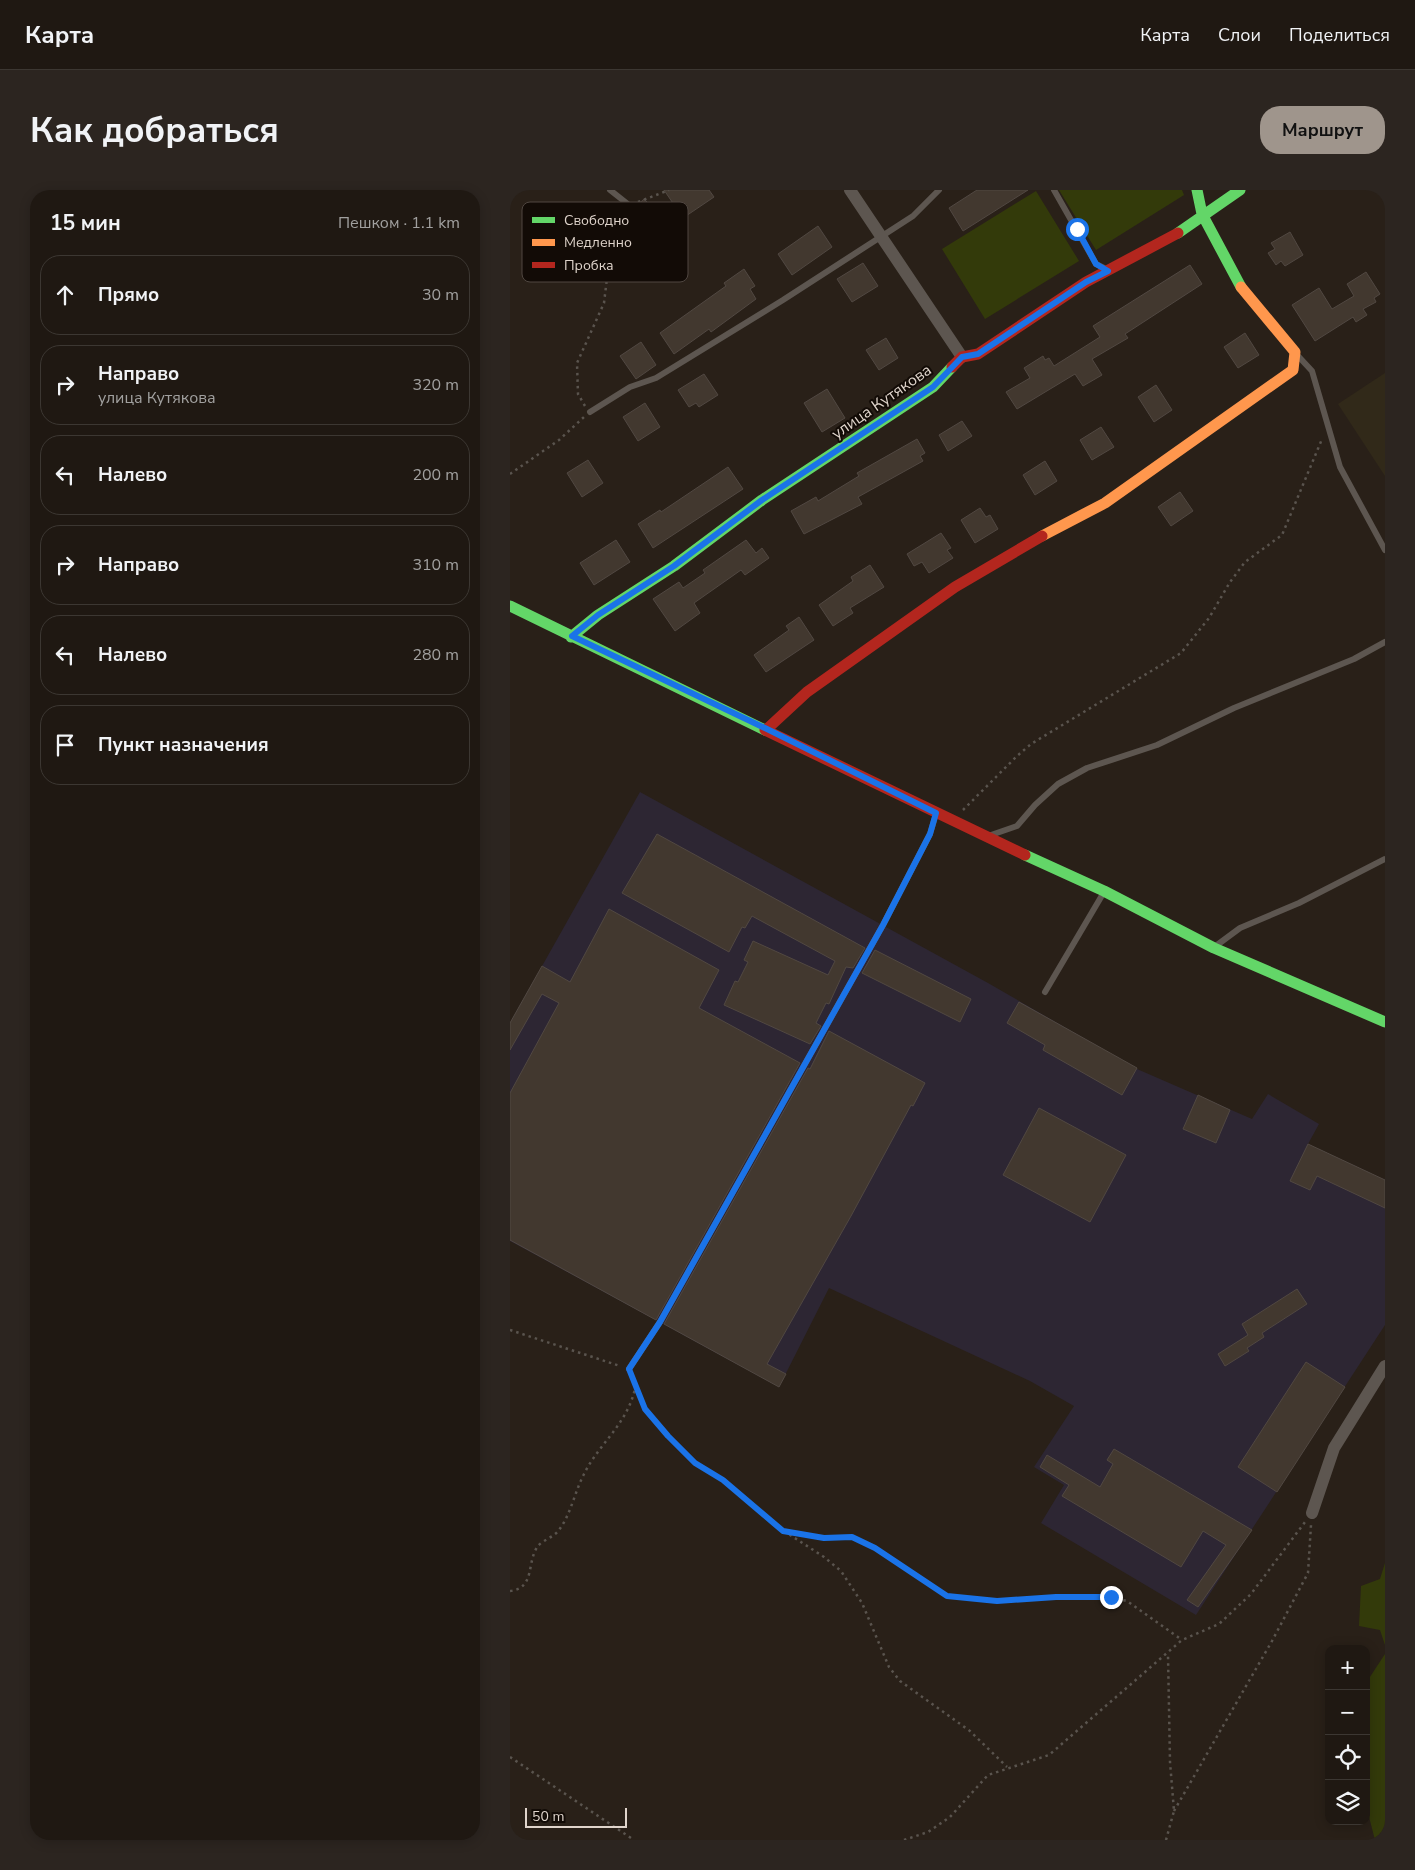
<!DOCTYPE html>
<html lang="ru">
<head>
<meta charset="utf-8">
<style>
	body { margin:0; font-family:"Nunito Sans",sans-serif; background:#2c2520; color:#f1f3f6 }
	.controls { position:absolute; right:15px; bottom:15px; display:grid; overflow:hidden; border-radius:10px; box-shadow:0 2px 12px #0003 }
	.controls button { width:45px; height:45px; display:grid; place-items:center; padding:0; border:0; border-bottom:1px solid #3c3732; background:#1f1812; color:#f1f3f6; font:25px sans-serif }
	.scale { position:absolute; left:15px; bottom:12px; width:102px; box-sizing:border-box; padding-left:5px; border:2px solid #dfd4cb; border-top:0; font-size:14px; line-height:18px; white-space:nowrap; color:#dfd4cb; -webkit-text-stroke:4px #120b06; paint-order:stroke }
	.stop { position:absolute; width:15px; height:15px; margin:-11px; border:4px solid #1a73e8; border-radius:50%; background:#fff }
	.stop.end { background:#1a73e8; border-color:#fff; box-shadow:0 1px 5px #0008 }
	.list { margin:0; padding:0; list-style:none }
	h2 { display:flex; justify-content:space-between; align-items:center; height:65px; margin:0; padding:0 20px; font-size:21px }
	h2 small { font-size:16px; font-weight:400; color:#a1a09f }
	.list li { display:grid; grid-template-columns:32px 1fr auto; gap:15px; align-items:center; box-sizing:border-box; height:80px; margin:0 10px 10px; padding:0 10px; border:1px solid #3c3732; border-radius:20px }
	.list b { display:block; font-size:19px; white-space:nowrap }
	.list p { margin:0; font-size:16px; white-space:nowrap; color:#a1a09f }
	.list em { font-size:16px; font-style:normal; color:#a1a09f }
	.icon { flex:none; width:28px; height:28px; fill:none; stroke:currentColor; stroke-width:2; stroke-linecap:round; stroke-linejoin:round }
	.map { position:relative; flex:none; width:875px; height:1650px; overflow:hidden; border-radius:20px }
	header { display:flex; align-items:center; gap:30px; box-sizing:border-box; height:70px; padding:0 25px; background:#1f1812; border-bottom:1px solid #3c3732 }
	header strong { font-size:24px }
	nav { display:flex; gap:28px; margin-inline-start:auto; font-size:18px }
	.intro { display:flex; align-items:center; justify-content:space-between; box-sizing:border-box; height:120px; padding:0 30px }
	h1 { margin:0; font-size:35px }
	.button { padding:12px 22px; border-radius:20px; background:#9f958c; color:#111; font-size:18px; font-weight:700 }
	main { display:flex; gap:30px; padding:0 30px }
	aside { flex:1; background:#1f1812; border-radius:20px; box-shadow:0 2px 12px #0003 }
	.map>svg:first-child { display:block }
</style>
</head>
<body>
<header>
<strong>Карта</strong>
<nav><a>Карта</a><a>Слои</a><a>Поделиться</a></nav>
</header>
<div class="intro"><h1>Как добраться</h1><a class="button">Маршрут</a></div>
<main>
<aside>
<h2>15 мин<small>Пешком · 1.1 km</small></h2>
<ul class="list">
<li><svg class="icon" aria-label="ahead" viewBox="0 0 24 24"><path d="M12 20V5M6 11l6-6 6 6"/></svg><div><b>Прямо</b></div><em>30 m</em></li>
<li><svg class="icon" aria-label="right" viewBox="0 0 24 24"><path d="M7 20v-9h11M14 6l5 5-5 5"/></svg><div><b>Направо</b><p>улица Кутякова</p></div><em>320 m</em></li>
<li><svg class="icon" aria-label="left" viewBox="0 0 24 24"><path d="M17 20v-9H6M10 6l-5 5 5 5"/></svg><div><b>Налево</b></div><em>200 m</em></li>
<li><svg class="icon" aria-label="right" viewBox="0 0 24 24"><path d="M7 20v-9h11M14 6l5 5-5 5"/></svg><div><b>Направо</b></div><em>310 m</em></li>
<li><svg class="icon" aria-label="left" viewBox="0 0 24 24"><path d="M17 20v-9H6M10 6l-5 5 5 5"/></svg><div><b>Налево</b></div><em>280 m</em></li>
<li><svg class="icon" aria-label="arrive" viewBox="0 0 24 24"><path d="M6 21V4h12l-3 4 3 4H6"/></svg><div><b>Пункт назначения</b></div></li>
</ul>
</aside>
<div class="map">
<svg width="875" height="1650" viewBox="0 0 875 1650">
	<rect width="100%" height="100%" fill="#292018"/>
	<path fill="#2d2633" d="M130,602L478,793L627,879L742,929L758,904L809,934L798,954L875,990V1135L686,1425L531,1333L554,1295L524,1277L564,1216L520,1191L319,1098L269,1197L0,1051V833Z"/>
	<path fill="#312919" d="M875,183V286L828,214Z"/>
	<path fill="#333a0a" d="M549,0H672L674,5L586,60Z
		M526,1L569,71L475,129L432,59Z
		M875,1373V1455L870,1440L849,1436L851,1396L870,1389Z
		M875,1464V1650H865L856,1615V1493Z"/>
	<path fill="#42382f" stroke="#514842" d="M154,0H199L204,7L173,28Z
		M467,0H518L453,41L439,18Z
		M134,9L154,29L130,51L114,34L122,26L119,23Z
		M308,36L322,57L282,85L268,64Z
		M780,42L793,65L775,76L771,71L766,75L758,63L765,59L761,53Z
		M353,73L368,96L342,112L327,89Z
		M680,75L692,94L615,144L618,148L582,169L592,185L573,196L565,184L507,219L496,202L520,188L514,178L533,166L535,170L539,168L544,176L590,147L583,136Z
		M234,79L245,96L240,99L246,109L201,142L199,139L164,164L150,143L216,96L214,93Z
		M856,82L870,104L864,108L866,112L853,119L857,125L846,132L843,127L805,151L782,115L809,98L822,119L844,106L837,94Z
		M735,143L749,165L728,178L714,157Z
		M376,148L388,168L369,180L356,160Z
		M131,152L146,175L126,189L110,166Z
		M194,184L208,205L189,217L186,213L179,217L168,200Z
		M646,195L662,220L644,232L628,207Z
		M317,199L335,228L312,242L294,213Z
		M135,213L150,237L128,251L113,227Z
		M452,231L462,246L438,261L429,245Z
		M591,237L604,257L582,270L570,250Z
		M407,249L415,263L410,266L413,271L348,307L352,314L294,344L281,321L306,307L308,311L349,286L347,283Z
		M78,270L93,293L72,307L57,283Z
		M535,271L547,291L525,305L513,285Z
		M218,277L233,299L143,358L128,334L150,320L151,322Z
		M670,302L683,321L661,336L648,317Z
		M470,318L476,327L480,325L488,339L465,353L451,330Z
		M431,343L441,358L437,360L443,368L419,383L412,372L404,376L397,364Z
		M106,350L120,372L84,395L70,373Z
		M236,350L246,363L252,358L259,368L235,385L231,380L184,413L190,423L165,441L143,409L169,392L173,398L195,383L193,380Z
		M360,375L374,397L340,418L343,423L323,436L309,415L343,391L341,387Z
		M289,427L304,450L256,482L244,465L279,440L276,436Z
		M147,644L355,758L343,778L336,777L319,814L316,813L306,833L311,836L300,854L214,815L225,791L228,792L238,772L234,770L243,751L318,785L325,771L242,726L235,738L232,737L219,762L112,703Z
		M99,719L209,780L189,818L290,873L146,1130L0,1050V903L49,813L32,804L0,860V833L32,776L60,792Z
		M365,760L461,809L450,832L352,783Z
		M509,812L627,878L612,905L533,860L535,855L497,833Z
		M319,841L415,893L403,916L401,915L341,1026L257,1174L276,1184L269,1197L154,1134L298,878L300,879Z
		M688,905L720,920L706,953L673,939Z
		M529,918L616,965L580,1032L493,985Z
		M798,954L875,990V1018L807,986L800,1000L780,991Z
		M787,1099L797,1114L752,1143L754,1147L737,1158L739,1161L715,1176L708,1164L738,1145L732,1134Z
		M796,1172L835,1197L767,1302L728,1277Z
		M604,1259L742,1340L688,1417L677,1410L716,1355L693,1341L671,1377L552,1306L559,1295L530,1277L537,1265L590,1297L603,1274L597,1270Z"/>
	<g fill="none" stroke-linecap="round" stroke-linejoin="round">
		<path stroke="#5a544e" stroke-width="2.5" stroke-dasharray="2.5 4" stroke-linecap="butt" d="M128,12L159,0
			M75,216L68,204L67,173L94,113L102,46L114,22
			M0,284L49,250L74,227
			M453,620L507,566L521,554L671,463L699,428L720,392L735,372L772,345L812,249
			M0,1140L110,1176
			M122,1187L135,1219L158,1246L185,1273L213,1290L273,1341L314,1348L342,1347L365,1357L437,1406L487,1411L546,1407H601L617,1411L672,1450
			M274,1341L314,1367L331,1381L352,1413L379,1477L390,1491L460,1541L497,1577
			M0,1401C26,1398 16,1372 28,1356C33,1350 44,1347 49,1340C61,1324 65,1301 74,1284C90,1252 116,1236 125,1199
			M0,1567L124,1650
			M664,1621L762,1451L798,1383L801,1335
			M394,1650L418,1642L440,1627L478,1585L539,1565L672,1450L709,1434L741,1404L795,1332
			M656,1650L664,1621L660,1572L658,1465"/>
		<path stroke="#5d5650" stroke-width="6" d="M100,0L119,15
			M544,0L586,74L594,78
			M789,167L802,181L830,277L875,360
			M80,222L120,197L146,188L273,110L403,26L429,0
			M481,645L507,636L525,615L548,594L577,578L647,555L724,518L844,469L875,452
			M707,755L730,738L789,713L875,669
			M535,802L594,702
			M119,1179L150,1132L373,735L420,644L426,624"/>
		<path stroke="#5d5650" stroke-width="12" d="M340,0L452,167
			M802,1323L824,1258L875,1176"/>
		<path stroke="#63d668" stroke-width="11" d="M687,0L692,24L731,97
			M668,43L730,0
			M0,416L255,540
			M61,447L88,425L164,376L252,310L423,197L442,177
			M515,665L594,701L704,758L875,832"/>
		<path stroke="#ff974d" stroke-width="11" d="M532,346L595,313L783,180L785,162L731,97"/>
		<path stroke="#b3261e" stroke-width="11" d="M442,177L452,167L468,164L576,92L668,43
			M257,539L297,502L445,397L532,346
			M255,540L515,665"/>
	</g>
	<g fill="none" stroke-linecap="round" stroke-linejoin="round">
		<path stroke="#1a73e8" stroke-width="6" d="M567,39L586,74L598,81L576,92L468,164L452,167L423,197L252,310L164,376L88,425L62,446L257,539L426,623L420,644L373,735L150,1132L119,1179L135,1219L158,1246L185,1273L213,1290L273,1341L314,1348L342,1347L365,1358L437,1406L487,1411L546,1407H601"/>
	</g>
	<g text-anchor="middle" stroke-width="4" stroke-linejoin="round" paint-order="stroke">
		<g font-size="16" fill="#dfd4cb" stroke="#120b06">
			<text transform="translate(371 211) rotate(-35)" y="6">улица Кутякова</text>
		</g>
	</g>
	<rect x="12" y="12" width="166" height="80" rx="8" fill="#120b06" stroke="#504741" stroke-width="1"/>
	<rect x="22" y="27" width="23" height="6" fill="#63d668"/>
	<rect x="22" y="49" width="23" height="7" fill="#ff974d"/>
	<rect x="22" y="72" width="23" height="6" fill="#b3261e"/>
	<g font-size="14" fill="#dfd4cb">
		<text x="54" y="35">Свободно</text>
		<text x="54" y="57">Медленно</text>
		<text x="54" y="80">Пробка</text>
	</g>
</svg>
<div class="controls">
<button>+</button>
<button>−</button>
<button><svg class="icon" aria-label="locate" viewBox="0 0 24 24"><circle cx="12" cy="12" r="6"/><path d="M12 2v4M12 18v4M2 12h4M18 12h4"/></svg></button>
<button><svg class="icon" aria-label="layers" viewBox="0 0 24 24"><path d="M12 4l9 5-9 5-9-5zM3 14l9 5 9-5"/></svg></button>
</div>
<div class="scale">50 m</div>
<div class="stop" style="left:567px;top:39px"></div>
<div class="stop end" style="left:601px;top:1407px"></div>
</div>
</main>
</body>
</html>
